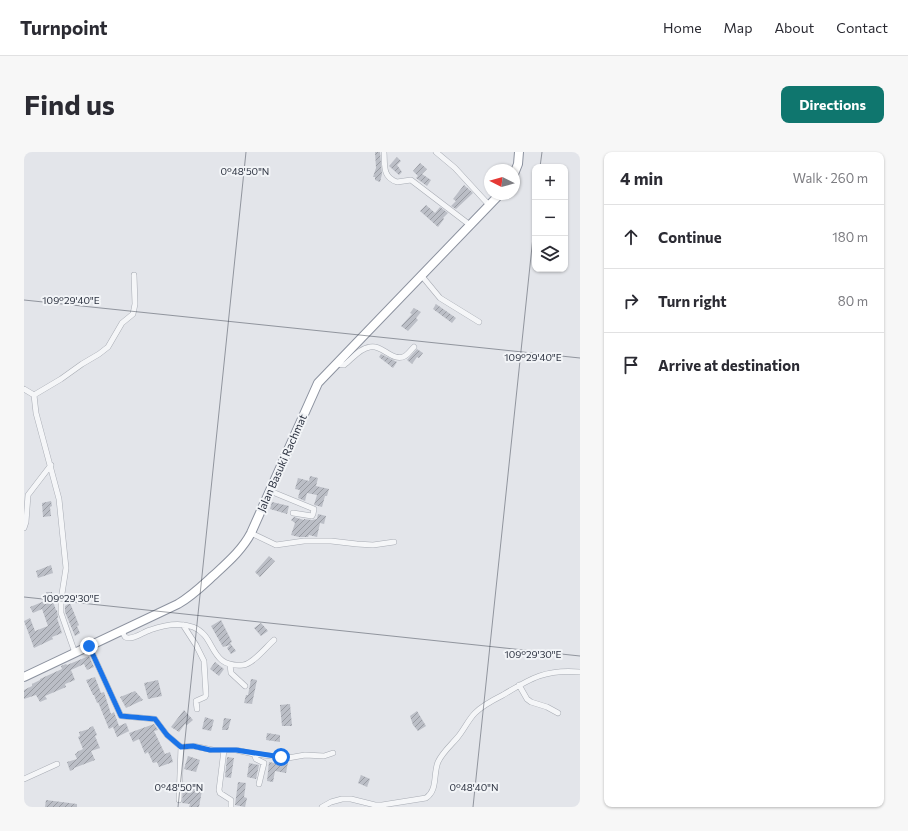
<!DOCTYPE html>
<html lang="en">
<head>
<meta charset="utf-8">
<style>
	body { margin:0; font-family:Commissioner,sans-serif; background:#f7f7f7; color:#2b2b33 }
	.controls { position:absolute; right:12px; top:12px; display:grid; overflow:hidden; border-radius:8px; box-shadow:0 1px 3px #0004 }
	.controls button { width:36px; height:36px; display:grid; place-items:center; padding:0; border:0; border-bottom:1px solid #e1e1e2; background:#fff; color:#2b2b33; font:20px sans-serif }
	.compass { position:absolute; left:460px; top:12px; width:36px; height:36px; border-radius:50%; background:#fff; box-shadow:0 1px 3px #0004; rotate:276deg }
	.stop { position:absolute; width:12px; height:12px; margin:-9px; border:3px solid #1a73e8; border-radius:50%; background:#fff }
	.stop.end { background:#1a73e8; border-color:#fff; box-shadow:0 1px 4px #0008 }
	.list { margin:0; padding:0; list-style:none }
	h2 { display:flex; justify-content:space-between; align-items:center; height:52px; margin:0; padding:0 16px; font-size:17px }
	h2 small { font-size:13px; font-weight:400; color:#7c7c81 }
	.list li { display:grid; grid-template-columns:26px 1fr auto; gap:12px; align-items:center; box-sizing:border-box; height:64px; padding:0 16px; border-top:1px solid #e1e1e2 }
	.list b { display:block; font-size:15px; white-space:nowrap }
	.list em { font-size:13px; font-style:normal; color:#7c7c81 }
	.icon { flex:none; width:22px; height:22px; fill:none; stroke:currentColor; stroke-width:2; stroke-linecap:round; stroke-linejoin:round }
	.map { position:relative; flex:none; width:556px; height:655px; overflow:hidden; border-radius:8px }
	header { display:flex; align-items:center; gap:24px; box-sizing:border-box; height:56px; padding:0 20px; background:#fff; border-bottom:1px solid #e1e1e2 }
	header strong { font-size:19px }
	nav { display:flex; gap:22px; margin-inline-start:auto; font-size:14px }
	.intro { display:flex; align-items:center; justify-content:space-between; box-sizing:border-box; height:96px; padding:0 24px }
	h1 { margin:0; font-size:28px }
	.button { padding:10px 18px; border-radius:8px; background:#0f766e; color:#fff; font-size:14px; font-weight:700 }
	main { display:flex; gap:24px; padding:0 24px }
	aside { flex:1; background:#fff; border-radius:8px; box-shadow:0 1px 3px #0004 }
	.map>svg:first-child { display:block }
</style>
</head>
<body>
<header>
<strong>Turnpoint</strong>
<nav><a>Home</a><a>Map</a><a>About</a><a>Contact</a></nav>
</header>
<div class="intro"><h1>Find us</h1><a class="button">Directions</a></div>
<main>
<div class="map">
<svg width="556" height="655" viewBox="0 0 556 655">
	<defs>
		<pattern id="building-hatch" width="6" height="6" patternUnits="userSpaceOnUse"><rect width="6" height="6" fill="#bbbec6"/><path d="M-1 1l2-2M0 6l6-6M5 7l2-2" fill="none" stroke="#989ba2"/></pattern>
	</defs>
	<rect width="100%" height="100%" fill="#e3e5ea"/>
	<path fill="url(#building-hatch)" d="M351,0H356L358,22L356,30L351,28V25H349L352,16Z
		M373,5L377,9L373,13L378,20L375,23L365,14Z
		M396,11L403,17L398,22L407,28L403,34L392,26L394,24L389,19Z
		M440,33L449,41L432,57L427,54L432,49L429,47Z
		M402,53L411,61L416,55L424,61L419,66L420,67L414,75L396,59Z
		M412,152L432,166L428,171L409,157Z
		M390,156L397,160L392,166L394,168L384,179L377,174L388,162L386,161Z
		M393,197L399,201L395,206L393,205L388,212L383,208Z
		M357,202L373,210L369,216L355,205Z
		M286,324L294,326L292,334L305,337L303,344H301L298,355L290,353L293,343L283,341L281,349L274,346L276,338L271,337L274,326L285,329Z
		M27,349L28,354L26,355L27,364L19,365L18,351Z
		M248,350L265,354L263,362L246,357Z
		M294,362L302,364L300,372L296,371L293,385L285,383L284,385H275L267,383L271,371L267,368L270,365L280,368V367L288,368L293,367Z
		M245,404L251,409L236,425L231,420Z
		M27,413L29,421L14,426L12,419Z
		M22,440H28V447L32,458H33L34,466H33L38,481L28,485L29,487L10,496L0,469L6,466L11,479L24,474L18,457L9,461L6,455L23,448Z
		M46,451L55,473L53,474L56,481L51,484L41,460V454Z
		M197,468L208,490L206,491L212,499L207,502L203,496L206,493L199,495L187,474Z
		M237,471L244,479L237,484L230,476Z
		M65,504L70,515L63,518L60,512L47,518L51,528L41,532L42,535L21,544L23,547L16,550L12,543L0,547V538L8,534V532L16,528V527L38,517L37,514L42,512L43,513Z
		M191,510L200,517L195,524L186,517Z
		M71,525L77,541L80,540L87,562L90,560L95,574L102,571L105,579L93,585L89,575L85,577L74,550L73,551L70,543H69L62,528Z
		M227,527L233,528L228,552L220,551L222,543H224Z
		M134,528L138,544L124,547L120,531Z
		M111,539L119,548L102,556L96,545Z
		M266,552L268,574H258L256,553Z
		M160,558L169,568L163,573L161,572L155,580L147,575Z
		M393,559L402,574L394,579L389,573L386,564Z
		M181,565L190,568L187,579L178,577Z
		M200,566L207,567L204,578H198Z
		M130,572L134,578L130,579L141,602L146,600L149,610L135,615L133,610L129,611L124,600L121,602L115,587L109,590L105,581Z
		M69,574L73,583L71,584L76,596L67,599L71,608L50,616V617L46,619L43,610L53,607L51,602L53,601V600L59,597L54,585L56,584L55,580L65,577V576Z
		M243,581L256,583V590L242,588Z
		M164,604L176,608L172,620L160,617Z
		M203,605L210,606L207,626L201,625Z
		M245,610L256,612V610H264L262,621L251,619L249,630L243,629Z
		M225,611L235,613L232,627L223,625Z
		M337,623L346,627L343,635L334,631Z
		M214,630L222,631L220,645L223,646L221,655L211,653Z
		M168,632L179,633L175,655H165L166,652L158,651L159,635L167,637Z
		M22,648L53,652V655H21Z"/>
	<g fill="none" stroke-linecap="round" stroke-linejoin="round">
		<g stroke="#a8acb4" stroke-width="6">
			<path id="minor" d="M360,0C361,13 358,25 373,30L387,28L446,73
				M412,0L431,16L465,53
				M397,123L416,146L455,170
				M313,212L320,213C328,207 336,196 346,195C358,192 369,211 381,204C384,202 387,198 390,195
				M0,237L10,243L12,261L35,347L42,416L37,448V461L51,501
				M10,243L37,227L58,212L75,202L84,195L98,171L109,162L111,152L110,123
				M246,339L290,357L289,362L288,364L269,361
				M0,376L2,370L4,343L27,313
				M227,381L252,393L280,389H307L333,392L349,393L370,390
				M159,473L172,493L180,509L182,543L181,545L172,549L173,557
				M98,479L101,485C108,489 119,480 126,478C140,473 155,470 169,475C193,484 184,516 219,513C229,512 242,495 250,488
				M65,494L97,564L131,567L143,583L157,595L169,594L189,598H212L230,602L264,606L281,603L300,604L309,601
				M206,513L207,521L221,534
				M495,533L503,547L507,550L523,555L534,561
				M200,598L195,638L196,641L207,648V655
				M230,602L232,607L240,611L235,632
				M0,627L33,612
				M155,648L157,595
				M298,655L307,650L318,647H327L351,653H358L402,646C414,638 409,622 414,610C418,601 427,593 433,586C440,578 444,568 451,561C459,553 469,548 479,543C507,526 522,517 556,520"/>
		</g>
		<g stroke="#8c929f" stroke-width="10">
			<path id="trunk" d="M490,22L494,12L495,0
				M0,525L154,452C168,444 179,433 190,423C204,410 218,398 227,381L294,231L476,42"/>
		</g>
		<use href="#minor" stroke="#f5f6f8" stroke-width="5"/>
		<use href="#trunk" stroke="#fff" stroke-width="8"/>
	</g>
	<g fill="none" stroke-linecap="round" stroke-linejoin="round">
		<path stroke="#1a73e8" stroke-width="5" d="M65,494L97,564L131,567L143,583L157,595L169,594L186,598H212L257,605"/>
	</g>
	<path fill="none" stroke="#2c3240" stroke-width="1" stroke-opacity="0.45" d="M516,15L518,0M0,148L556,206M0,445L556,504M154,655L222,0M449,655L511,66"/>
	<g text-anchor="middle" stroke-width="4" stroke-linejoin="round" paint-order="stroke">
		<g font-size="11" fill="#2c3240" stroke="#f2f4f7">
			<text transform="translate(258 311) rotate(-66)" y="4">Jalan Basuki Rachmat</text>
		</g>
	</g>
	<g font-size="10" text-anchor="middle" fill="#2c3240" stroke="#f2f4f7" stroke-width="4" stroke-linejoin="round" paint-order="stroke">
		<text x="221" y="23">0°48'50"N</text>
		<text x="47" y="152">109°29'40"E</text>
		<text x="509" y="209">109°29'40"E</text>
		<text x="47" y="450">109°29'30"E</text>
		<text x="509" y="506">109°29'30"E</text>
		<text x="155" y="639">0°48'50"N</text>
		<text x="450" y="639">0°48'40"N</text>
	</g>
</svg>
<div class="controls">
<button>+</button>
<button>−</button>
<button><svg class="icon" aria-label="layers" viewBox="0 0 24 24"><path d="M12 4l9 5-9 5-9-5zM3 14l9 5 9-5"/></svg></button>
</div>
<svg class="compass" viewBox="-18 -18 36 36"><path d="M0-13l5 13h-10z" fill="#e53935"/><path d="M0 13l5-13h-10z" fill="#7c7c81"/></svg>
<div class="stop" style="left:257px;top:605px"></div>
<div class="stop end" style="left:65px;top:494px"></div>
</div>
<aside>
<h2>4 min<small>Walk · 260 m</small></h2>
<ul class="list">
<li><svg class="icon" aria-label="ahead" viewBox="0 0 24 24"><path d="M12 20V5M6 11l6-6 6 6"/></svg><div><b>Continue</b></div><em>180 m</em></li>
<li><svg class="icon" aria-label="right" viewBox="0 0 24 24"><path d="M7 20v-9h11M14 6l5 5-5 5"/></svg><div><b>Turn right</b></div><em>80 m</em></li>
<li><svg class="icon" aria-label="arrive" viewBox="0 0 24 24"><path d="M6 21V4h12l-3 4 3 4H6"/></svg><div><b>Arrive at destination</b></div></li>
</ul>
</aside>
</main>
</body>
</html>
